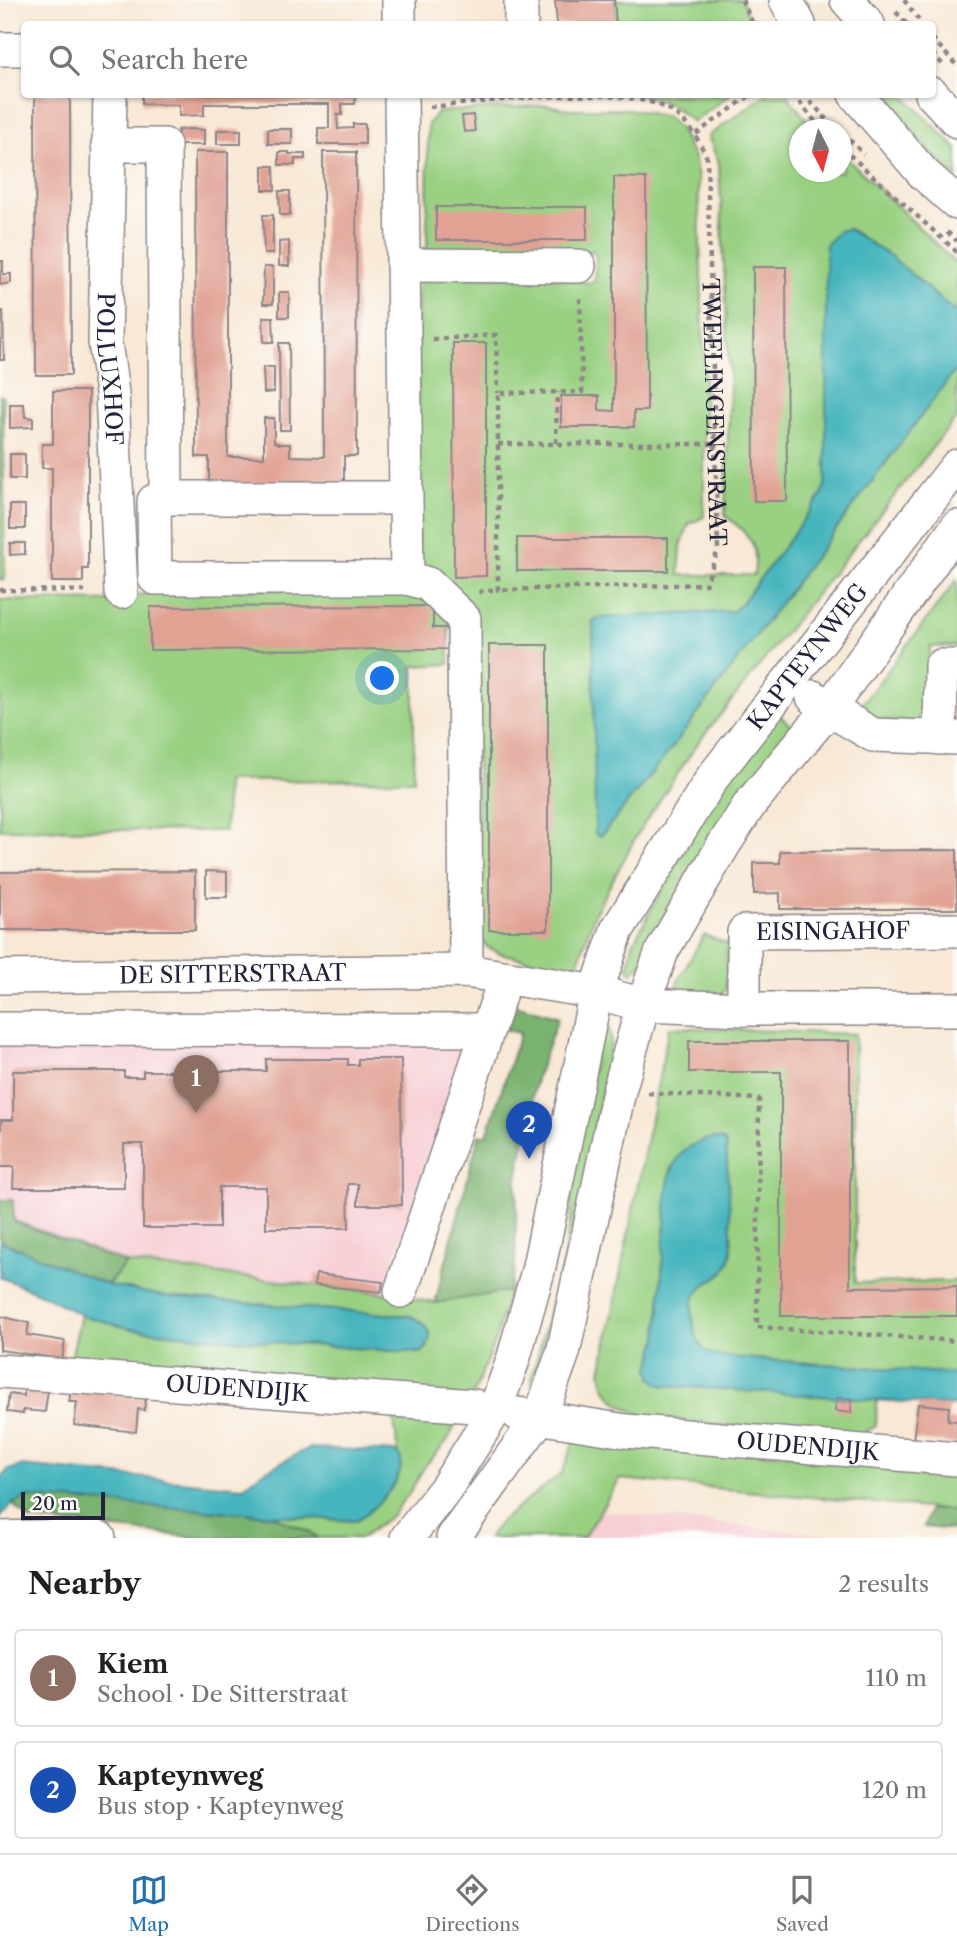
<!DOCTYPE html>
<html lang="en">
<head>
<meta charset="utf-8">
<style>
	body { margin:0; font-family:"Libre Caslon Text",serif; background:#f2f2f2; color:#202124 }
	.compass { position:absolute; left:789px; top:119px; width:63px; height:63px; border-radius:50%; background:#fff; box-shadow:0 2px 5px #0004; rotate:174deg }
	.scale { position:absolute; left:21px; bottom:18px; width:84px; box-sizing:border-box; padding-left:7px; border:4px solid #22223b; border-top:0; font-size:19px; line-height:24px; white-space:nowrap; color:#22223b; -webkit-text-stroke:5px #fdfcf7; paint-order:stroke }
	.you { position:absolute; left:383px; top:679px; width:24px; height:24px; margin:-18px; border:5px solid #fff; border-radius:50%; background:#1a73e8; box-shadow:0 0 0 10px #1a73e833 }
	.badge { display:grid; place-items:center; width:46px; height:46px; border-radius:50%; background:#1f6fb2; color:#fff; font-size:23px; font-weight:700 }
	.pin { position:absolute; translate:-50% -58px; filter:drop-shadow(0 2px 4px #0008) }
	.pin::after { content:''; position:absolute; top:37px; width:24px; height:21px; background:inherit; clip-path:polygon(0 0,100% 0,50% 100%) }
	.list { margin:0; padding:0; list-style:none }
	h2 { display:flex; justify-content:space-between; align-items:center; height:91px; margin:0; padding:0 28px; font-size:30px }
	h2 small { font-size:23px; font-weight:400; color:#757577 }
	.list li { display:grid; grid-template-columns:46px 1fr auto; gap:21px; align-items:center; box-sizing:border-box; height:98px; margin:0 14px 14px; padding:0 14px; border:2px solid #e0e0e0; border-radius:7px }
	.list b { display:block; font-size:26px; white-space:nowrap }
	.list p { margin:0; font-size:23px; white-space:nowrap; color:#757577 }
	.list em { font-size:23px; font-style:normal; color:#757577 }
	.icon { flex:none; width:38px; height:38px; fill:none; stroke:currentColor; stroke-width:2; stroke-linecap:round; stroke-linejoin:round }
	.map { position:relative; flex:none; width:957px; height:1538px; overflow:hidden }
	.search { position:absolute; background:#fff; box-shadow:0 2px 5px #0004; left:21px; right:21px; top:21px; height:77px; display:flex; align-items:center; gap:18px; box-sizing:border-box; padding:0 24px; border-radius:7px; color:#757577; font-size:26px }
	.sheet { height:315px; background:#fff }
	nav { display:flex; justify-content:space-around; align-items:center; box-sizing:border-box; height:98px; border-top:2px solid #e0e0e0; background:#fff; font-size:19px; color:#757577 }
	nav a { display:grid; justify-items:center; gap:4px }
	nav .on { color:#1f6fb2 }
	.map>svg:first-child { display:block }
</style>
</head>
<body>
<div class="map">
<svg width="957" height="1538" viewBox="0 0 957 1538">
	<rect width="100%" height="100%" fill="#fdfcf7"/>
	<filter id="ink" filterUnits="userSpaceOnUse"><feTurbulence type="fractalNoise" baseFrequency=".0143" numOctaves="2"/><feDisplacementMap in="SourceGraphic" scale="14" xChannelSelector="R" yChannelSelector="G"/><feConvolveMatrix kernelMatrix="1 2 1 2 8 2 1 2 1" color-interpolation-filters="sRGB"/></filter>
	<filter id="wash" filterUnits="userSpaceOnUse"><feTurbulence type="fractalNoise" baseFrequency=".00686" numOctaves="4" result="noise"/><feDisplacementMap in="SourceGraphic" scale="28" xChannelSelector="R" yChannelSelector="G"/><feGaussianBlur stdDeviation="1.57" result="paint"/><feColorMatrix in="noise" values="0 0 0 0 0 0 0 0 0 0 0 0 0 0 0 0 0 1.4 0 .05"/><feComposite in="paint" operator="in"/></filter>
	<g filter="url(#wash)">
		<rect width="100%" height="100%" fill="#f8e8d5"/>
		<path fill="#f7cfd5" d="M0,1022L473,1023L383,1293L126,1263L14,1221L13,1200H0Z
			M601,1511L856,1538H583Z"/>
		<path fill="#99d082" stroke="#5e795e" stroke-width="2" d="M614,0H742L751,24H616Z
			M640,95H730L693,122L670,104Z
			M766,95H787L814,129L800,130V172H842V154L884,193L957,265V314L893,258L849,229L839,231L826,245V481L822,495L745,599L734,611L721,613L668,753L957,368V417L698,743L638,833L595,913L575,971L499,953L487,947L480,937L474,637L418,563V283L422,276L563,277L589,283L594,281L596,257L593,251L427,252L428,124L437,112L548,105L568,109H630L667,117L680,130L694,158L698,178L704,368V517L689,524L681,546L679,575H754C759,541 749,536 725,515L730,387L719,163L708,136Z
			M875,95H903L957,149V178Z
			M0,395L3,397L5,580H0Z
			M957,580V646L930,647L925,712L912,723L872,719L859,708Z
			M411,589L449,617V664L414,666V780L226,781L225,831L0,829V600L114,601L159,590Z
			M777,713L797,731L649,957L632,973L628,969L633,943L722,782Z
			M704,935L728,944L726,989L720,995H680L677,983Z
			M609,1025L611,1042L586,1174L580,1259L533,1399L532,1377L563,1260L571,1216L572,1169L599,1036Z
			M669,1027L855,1034V1283L957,1281V1374L716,1356C711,1354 705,1351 702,1347C694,1336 690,1311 694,1298C699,1287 715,1279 724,1272L689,1147L671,1168L667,1191L658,1337L650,1369L661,1385L877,1400L876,1426L852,1440L643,1416C620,1405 605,1400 601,1372Z
			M126,1263L383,1293L435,1303L509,1291L496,1338L472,1398L70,1363L81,1315L131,1329L215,1338L422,1353L427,1348L430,1337L421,1321L410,1316L168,1297L107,1285Z
			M394,1420L455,1426L447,1441L425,1466L412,1489L392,1515L361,1538H318L312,1533L271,1515L356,1521L401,1458L398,1452Z
			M575,1439L957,1467V1511L620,1479L583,1538H488L502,1520L562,1473Z"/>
		<path fill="#7ab270" stroke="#4e6a56" stroke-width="2" d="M512,1004L558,1018L536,1079L517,1179L515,1268L509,1291L435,1303L479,1135H487L520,1033L506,1030Z
			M0,1200H13L14,1221L126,1263L107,1285L0,1241Z
			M27,1497L271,1515L312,1533L318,1538H204L30,1520L12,1504Z
			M929,1509L957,1511V1530L924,1527Z"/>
		<path fill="#46b5be" stroke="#346c7c" stroke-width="2" d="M848,229L893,258L957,314V368L668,753L601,836L595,834L593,621L598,618L734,611L745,599L822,495L826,481V245L839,231Z
			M713,1138L723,1140L726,1144L732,1249C727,1283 710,1273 696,1295C688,1307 694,1337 702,1347C706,1352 711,1354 716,1356L957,1374V1406L661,1385L652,1378L650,1369L658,1337L667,1191C672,1159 681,1146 713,1138Z
			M0,1241L107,1285L168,1297L410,1316C427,1323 438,1335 422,1353L215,1338L131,1329L81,1315L39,1293L0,1277Z
			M309,1448L398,1452C412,1476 374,1510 355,1521L27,1497L12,1504L0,1518V1479L8,1470L21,1466L243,1487L261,1473Z"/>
		<g id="blocks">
			<path fill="#e1a294" d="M555,0H614L616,24H557Z
				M142,94H356L355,104H342V115H337L338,129L353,128V124H365V144H318V128H329V104H204V115L179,116V105L142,104Z
				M35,95H70L71,375H36Z
				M473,115L475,131L464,132L462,116Z
				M190,129L204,130V145H178V130Z
				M268,129H292V144H268Z
				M217,130H241V144H217Z
				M195,152H228V457H264V418H274V442L280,444H290V456L324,457L323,152H356L357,456H344V484H209V457H196Z
				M279,152H289V154H305V159H295V165H279Z
				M263,166H274L275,190H263Z
				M614,177L646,178L647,411H634V427H561V396H599V410L614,411Z
				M279,191H290V215H280Z
				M436,207H587V240H436Z
				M263,215H273V254H264Z
				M289,241V266H279V242Z
				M0,261H3V274H11V283L0,285Z
				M264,267H273V304H263Z
				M753,267H786L787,501H754Z
				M279,292H289V317H279Z
				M0,311H3L4,360H0Z
				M263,317H273L274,342H264Z
				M279,343H289L290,430H280Z
				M453,343H486V576L454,577Z
				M263,367H274V392L264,393Z
				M53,391H88V569H83V582H52V468H42V444H53Z
				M10,404H24L25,417L33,418V427L10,428Z
				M10,454H25V479H10Z
				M10,505H25V529H10Z
				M517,538H668V571H517Z
				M10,543H25V554L10,555Z
				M433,606V628H448L449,649L150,650V607Z
				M489,645H548V930H489Z
				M957,850V909H780V893L754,894V863H780V851Z
				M195,871V930H0V872Z
				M206,871L227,872V897H206Z
				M689,1041H850V1287L957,1286V1316H781V1072H689Z
				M266,1059H348V1065H358V1059H401L402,1205H358V1184H348L349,1228H266V1187H219V1228H143V1144H124V1188H13L14,1167H1V1120H13V1071H124V1077H143V1071H266Z
				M316,1274L383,1282L381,1292L314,1285Z
				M0,1316L29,1323L27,1335L65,1341L62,1359L0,1350Z
				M24,1387L48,1390L45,1412L23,1410V1414L7,1412L9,1394L24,1396Z
				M71,1389L146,1397L144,1410L138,1409L136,1432L74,1425L77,1402H69Z
				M837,1398L852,1399L851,1413L835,1411Z
				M918,1404L949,1407L948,1420L957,1421V1444L913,1440Z"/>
		</g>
	</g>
	<g filter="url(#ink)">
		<use href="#blocks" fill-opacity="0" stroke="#8d8588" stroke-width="2"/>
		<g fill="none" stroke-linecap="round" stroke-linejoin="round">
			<g stroke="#8d8588" stroke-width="36">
				<g id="minor">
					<path d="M399,0V24"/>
					<path d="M521,0V24"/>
					<path d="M786,0L799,24"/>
					<path d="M847,0L868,24"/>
					<path d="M0,49H24"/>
					<path id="s2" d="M110,94L105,342L112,393L121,592"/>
					<path d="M401,94L407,578H155L154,501L166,498H405"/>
					<path d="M855,94L924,174L957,203"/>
					<path d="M932,94L957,121"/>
					<path d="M108,145H164L166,498"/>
					<path d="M403,265L579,266"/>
					<path d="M407,578L428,584L464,619L466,971"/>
					<path d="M813,697L829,709L873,735L957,738"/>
					<path d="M940,738L941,666H957"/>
					<path id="s3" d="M0,977L466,971L596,992L643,1005L744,1009H957"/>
					<path id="s4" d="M744,1009V932L957,930"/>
					<path d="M0,1029L487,1030"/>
					<path d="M401,1291L505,978"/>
					<path id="s5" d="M0,1371L474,1406"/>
					<path id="s6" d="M518,1414L626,1431L957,1459"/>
					<path d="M0,1538L69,1536L99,1538"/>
					<path id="s7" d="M407,1538L446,1488L495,1410L513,1360L538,1271L596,992L617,930L713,777L957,466"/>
					<path d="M453,1538L540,1417L563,1353L619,1091L643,1005L662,951L723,846L750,804L829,709L957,527"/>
				</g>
			</g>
			<g stroke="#8d8588" stroke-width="4.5" stroke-dasharray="5 5" stroke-linecap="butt">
				<path d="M742,0L753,24"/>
				<path d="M904,0L922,24"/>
				<path d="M896,12L907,24"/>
				<path d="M932,38L957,66"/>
				<path d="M932,53L945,67"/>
				<path d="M793,94L822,130"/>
				<path d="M803,94L837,130"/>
				<path id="s1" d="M430,107C485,102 622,83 668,109C687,120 698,138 707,158L718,550L706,584L498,590V393L582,392L580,297"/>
				<path d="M842,133L864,154"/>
				<path d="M696,134L752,94"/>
				<path d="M842,148L957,252"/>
				<path d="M947,232L957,241"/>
				<path d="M432,339L496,335L498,393"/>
				<path d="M556,443L557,392"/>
				<path d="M498,444H715"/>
				<path d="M0,590L90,591"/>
				<path d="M479,593L483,590H498"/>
				<path d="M648,1093L759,1099L757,1327L957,1341"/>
			</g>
			<use href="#minor" stroke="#fff" stroke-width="33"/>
		</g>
	</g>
	<g text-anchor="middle" stroke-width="7" stroke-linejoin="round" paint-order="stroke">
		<g font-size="23" fill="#22223b" stroke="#fdfcf7">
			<text dy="8" stroke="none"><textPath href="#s2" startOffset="275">POLLUXHOF</textPath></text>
			<text dy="8" stroke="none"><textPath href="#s1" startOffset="558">TWEELINGENSTRAAT</textPath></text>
			<text dy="8" stroke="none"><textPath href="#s7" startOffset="985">KAPTEYNWEG</textPath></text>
			<text dy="8" stroke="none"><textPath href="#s4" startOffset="166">EISINGAHOF</textPath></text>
			<text dy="8" stroke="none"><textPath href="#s3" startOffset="233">DE SITTERSTRAAT</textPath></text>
			<text dy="8" stroke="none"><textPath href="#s5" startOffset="238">OUDENDIJK</textPath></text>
			<text dy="8" stroke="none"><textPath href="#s6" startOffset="292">OUDENDIJK</textPath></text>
		</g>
	</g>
</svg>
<svg class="compass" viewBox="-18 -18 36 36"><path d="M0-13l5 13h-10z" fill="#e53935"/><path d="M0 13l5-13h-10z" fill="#757577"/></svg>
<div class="scale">20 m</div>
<div class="you"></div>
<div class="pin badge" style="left:196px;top:1113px;background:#8d6e63">1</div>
<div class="pin badge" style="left:529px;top:1159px;background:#1a4fb4">2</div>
<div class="search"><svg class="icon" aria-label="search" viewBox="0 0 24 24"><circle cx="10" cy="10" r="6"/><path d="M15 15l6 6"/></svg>Search here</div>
</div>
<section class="sheet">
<h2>Nearby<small>2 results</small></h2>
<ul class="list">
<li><span class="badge" style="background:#8d6e63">1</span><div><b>Kiem</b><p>School · De Sitterstraat</p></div><em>110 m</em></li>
<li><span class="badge" style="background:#1a4fb4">2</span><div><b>Kapteynweg</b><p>Bus stop · Kapteynweg</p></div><em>120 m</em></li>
</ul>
</section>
<nav>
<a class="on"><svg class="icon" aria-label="map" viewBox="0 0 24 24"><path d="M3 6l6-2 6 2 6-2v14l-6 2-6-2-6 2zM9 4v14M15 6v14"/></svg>Map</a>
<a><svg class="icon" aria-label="directions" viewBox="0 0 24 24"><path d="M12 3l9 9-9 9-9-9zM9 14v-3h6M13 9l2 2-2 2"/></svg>Directions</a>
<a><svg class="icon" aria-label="saved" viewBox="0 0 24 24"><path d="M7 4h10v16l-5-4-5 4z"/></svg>Saved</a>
</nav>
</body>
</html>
